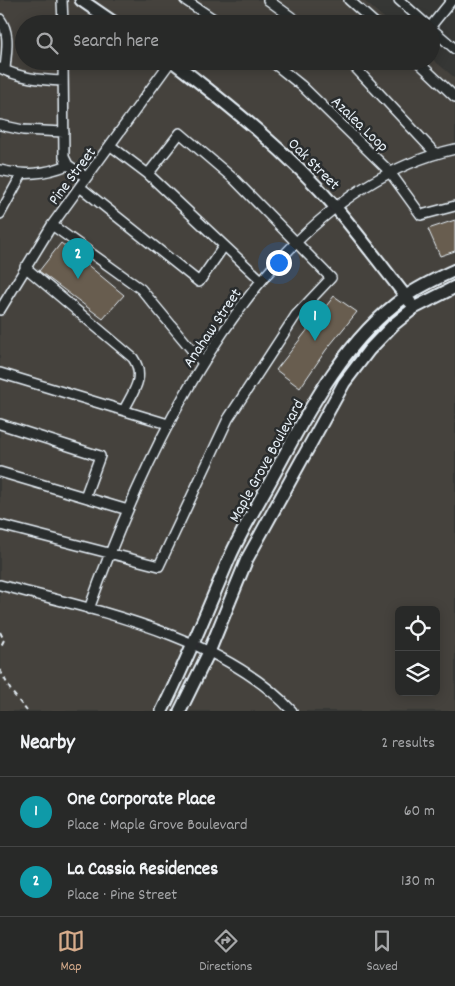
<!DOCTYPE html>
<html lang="en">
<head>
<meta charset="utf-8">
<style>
	body { margin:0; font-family:Dekko,sans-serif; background:#303130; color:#f1f3f6 }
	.controls { position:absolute; right:15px; bottom:15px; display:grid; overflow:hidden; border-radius:8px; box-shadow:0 2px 12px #0003 }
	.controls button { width:45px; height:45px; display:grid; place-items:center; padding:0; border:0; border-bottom:1px solid #444545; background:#282928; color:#f1f3f6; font:25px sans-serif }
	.you { position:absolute; left:278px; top:262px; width:18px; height:18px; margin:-12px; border:4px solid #fff; border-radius:50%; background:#1a73e8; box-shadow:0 0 0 8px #1a73e833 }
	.badge { display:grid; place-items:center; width:32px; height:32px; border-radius:50%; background:#d6ab8b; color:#fff; font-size:16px; font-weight:700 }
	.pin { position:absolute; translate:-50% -41px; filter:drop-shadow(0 1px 2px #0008) }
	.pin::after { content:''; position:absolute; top:26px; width:18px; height:15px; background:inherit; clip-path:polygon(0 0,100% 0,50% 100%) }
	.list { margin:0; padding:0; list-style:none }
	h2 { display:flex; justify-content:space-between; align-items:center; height:65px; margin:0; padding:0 20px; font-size:21px }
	h2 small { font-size:16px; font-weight:400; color:#a5a6a8 }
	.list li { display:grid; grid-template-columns:32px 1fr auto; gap:15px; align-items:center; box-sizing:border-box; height:70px; padding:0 20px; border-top:1px solid #444545 }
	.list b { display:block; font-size:19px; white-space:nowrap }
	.list p { margin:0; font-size:16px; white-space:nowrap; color:#a5a6a8 }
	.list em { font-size:16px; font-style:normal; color:#a5a6a8 }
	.icon { flex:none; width:28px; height:28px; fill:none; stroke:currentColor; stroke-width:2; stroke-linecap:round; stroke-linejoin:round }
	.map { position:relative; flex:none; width:455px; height:711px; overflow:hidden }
	.search { position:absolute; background:#282928; box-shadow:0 2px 12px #0003; left:15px; right:15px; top:15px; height:55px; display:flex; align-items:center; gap:12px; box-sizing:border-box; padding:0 18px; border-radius:28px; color:#a5a6a8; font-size:19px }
	.sheet { height:205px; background:#282928 }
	nav { display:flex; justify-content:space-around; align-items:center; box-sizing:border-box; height:70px; border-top:1px solid #444545; background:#282928; font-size:14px; color:#a5a6a8 }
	nav a { display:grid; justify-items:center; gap:2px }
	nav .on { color:#d6ab8b }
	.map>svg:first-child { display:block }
</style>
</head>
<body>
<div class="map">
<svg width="455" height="711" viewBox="0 0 455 711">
	<rect width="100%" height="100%" fill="#363735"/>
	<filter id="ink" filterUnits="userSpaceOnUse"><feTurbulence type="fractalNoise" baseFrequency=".02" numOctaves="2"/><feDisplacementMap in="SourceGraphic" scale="10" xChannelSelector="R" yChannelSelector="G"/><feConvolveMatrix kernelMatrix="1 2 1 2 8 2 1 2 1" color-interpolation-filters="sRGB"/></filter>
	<g filter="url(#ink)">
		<path fill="#45423d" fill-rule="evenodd" d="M0,0H363L391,24H24V61H431V58L455,78V711H0ZM399,610H436V692H399Z"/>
		<path fill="#685d4f" stroke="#e8f1f8" d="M455,220V251L440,256L428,229Z
			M61,243L124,295L103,319L39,271Z
			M334,296L357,312L326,350L300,388L276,370Z"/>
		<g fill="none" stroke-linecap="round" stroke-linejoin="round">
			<g stroke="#e8f1f8" stroke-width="12">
				<path id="minor" d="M62,0L63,24
					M185,0L221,24
					M268,0L301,24
					M349,0L376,24
					M399,0L426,24
					M0,19C11,34 6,52 5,70
					M431,26L452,0
					M431,28L455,49
					M63,61L64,157L68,165L86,177
					M271,61L302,86L389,171L421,215L455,206
					M349,61L436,154
					M417,61L455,97
					M0,68C20,78 40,80 63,81
					M0,125L23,130L64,132
					M111,146L148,174L261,280
					M0,170C25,176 45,174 68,165
					M80,187L199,282L224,246
					M0,214L22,174
					M52,225L141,289L202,362
					M25,267L133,358C146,377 133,392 124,410
					M0,310L52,225L171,61
					M0,373L168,424
					M0,424L100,456L85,497
					M0,472L128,510
					M0,525L159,566L228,419L296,315L331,278L235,180L180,133L148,174
					M0,585C95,610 223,636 292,711
					M89,609C149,442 264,192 455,149"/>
			</g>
			<g stroke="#e8f1f8" stroke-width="15">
				<path id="tertiary" d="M81,0L116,24
					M172,61C230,106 289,153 337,209C362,239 386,271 410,302
					M162,711C187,661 207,610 229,559C243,527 263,496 279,465C311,405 348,337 405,297C420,286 438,278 455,270
					M180,711L209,652L247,559L344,383L369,350L393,325L414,308L455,287"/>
			</g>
			<path stroke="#e8f1f8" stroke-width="2" stroke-dasharray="5 4" stroke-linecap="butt" d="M0,632L4,640L0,648
				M0,670L11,691L27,711"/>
			<use href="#minor" stroke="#2a2d2e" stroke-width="9"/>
			<use href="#tertiary" stroke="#2a2d2e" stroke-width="11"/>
		</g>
	</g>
	<g text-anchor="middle" stroke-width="5" stroke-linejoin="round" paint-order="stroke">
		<g font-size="16" fill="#e8f1f8" stroke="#2a2d2e">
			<text transform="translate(361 123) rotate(44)" y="6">Azalea Loop</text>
			<text transform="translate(315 163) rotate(45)" y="6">Oak Street</text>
			<text transform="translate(71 175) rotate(-53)" y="6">Pine Street</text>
			<text transform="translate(211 327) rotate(-56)" y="6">Anahaw Street</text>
			<text transform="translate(265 460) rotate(-61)" y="6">Maple Grove Boulevard</text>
		</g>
	</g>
</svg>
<div class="controls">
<button><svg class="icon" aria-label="locate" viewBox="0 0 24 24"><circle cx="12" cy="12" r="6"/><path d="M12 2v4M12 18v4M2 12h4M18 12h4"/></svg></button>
<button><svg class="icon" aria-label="layers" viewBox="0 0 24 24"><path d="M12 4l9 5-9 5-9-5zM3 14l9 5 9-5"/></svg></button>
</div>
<div class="you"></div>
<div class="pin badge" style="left:315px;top:341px;background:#0f9aa8">1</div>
<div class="pin badge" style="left:78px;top:279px;background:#0f9aa8">2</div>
<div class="search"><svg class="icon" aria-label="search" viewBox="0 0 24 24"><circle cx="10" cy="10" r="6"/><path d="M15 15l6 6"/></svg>Search here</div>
</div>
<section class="sheet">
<h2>Nearby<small>2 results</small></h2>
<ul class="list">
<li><span class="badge" style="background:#0f9aa8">1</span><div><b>One Corporate Place</b><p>Place · Maple Grove Boulevard</p></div><em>60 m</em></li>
<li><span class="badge" style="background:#0f9aa8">2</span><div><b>La Cassia Residences</b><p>Place · Pine Street</p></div><em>130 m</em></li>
</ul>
</section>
<nav>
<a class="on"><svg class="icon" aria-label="map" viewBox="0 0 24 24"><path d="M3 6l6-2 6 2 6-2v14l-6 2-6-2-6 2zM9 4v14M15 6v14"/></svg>Map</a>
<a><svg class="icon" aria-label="directions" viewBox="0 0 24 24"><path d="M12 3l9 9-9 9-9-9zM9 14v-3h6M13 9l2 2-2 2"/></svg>Directions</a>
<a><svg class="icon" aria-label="saved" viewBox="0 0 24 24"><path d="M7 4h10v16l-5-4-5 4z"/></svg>Saved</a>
</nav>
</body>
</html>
